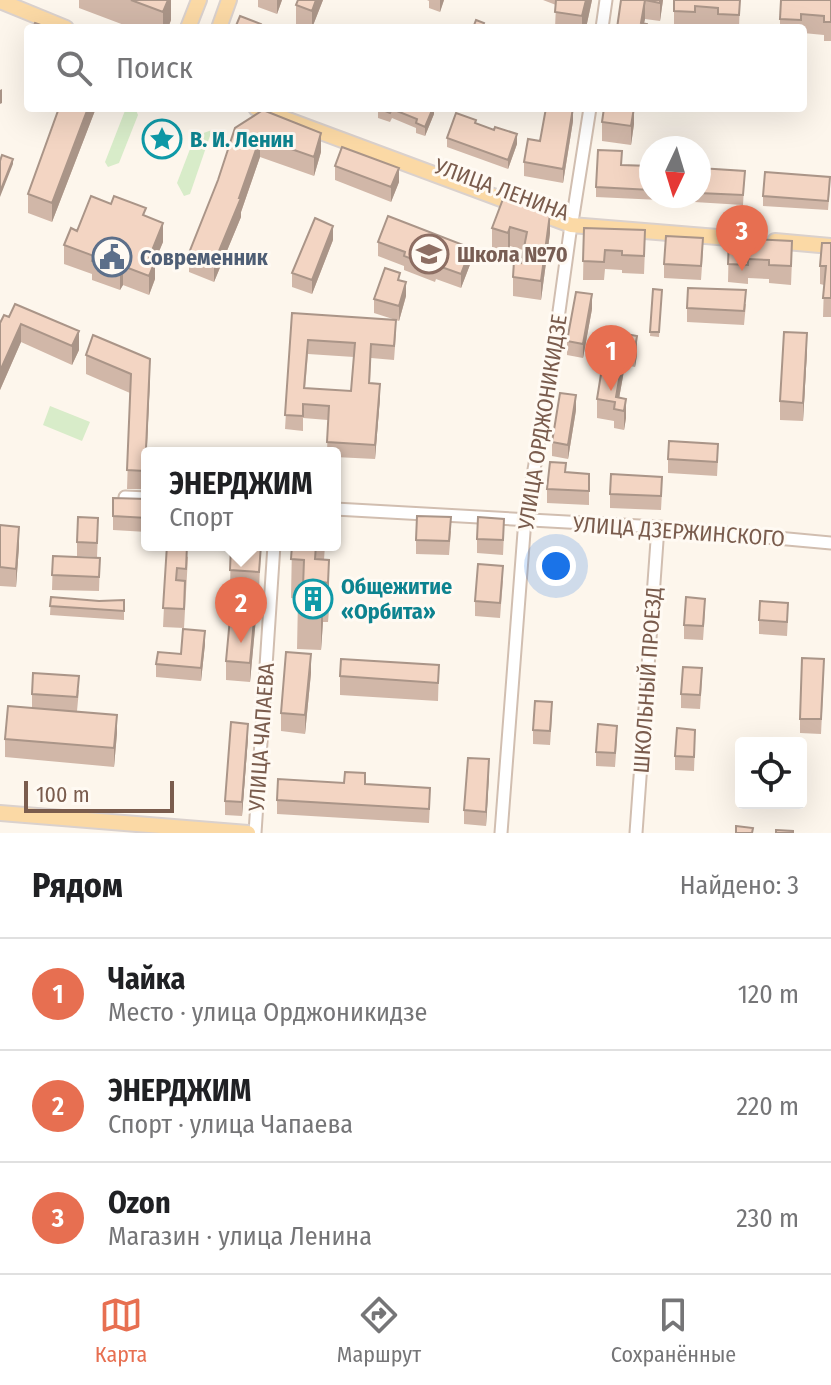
<!DOCTYPE html>
<html lang="ru">
<head>
<meta charset="utf-8">
<style>
	body { margin:0; font-family:"Fira Sans Condensed",sans-serif; background:#f2f2f2; color:#202124 }
	.controls { position:absolute; right:24px; bottom:24px; display:grid; overflow:hidden; border-radius:8px; box-shadow:0 8px 32px #0002 }
	.controls button { width:72px; height:72px; display:grid; place-items:center; padding:0; border:0; border-bottom:2px solid #e0e0e0; background:#fff; color:#202124; font:40px sans-serif }
	.compass { position:absolute; left:639px; top:136px; width:72px; height:72px; border-radius:50%; background:#fff; box-shadow:0 8px 32px #0002; rotate:184deg }
	.scale { position:absolute; left:24px; bottom:20px; width:150px; box-sizing:border-box; padding-left:8px; border:4px solid #7a5c4d; border-top:0; font-size:22px; line-height:28px; white-space:nowrap; color:#7a5c4d; -webkit-text-stroke:6px #fffaf3; paint-order:stroke }
	.you { position:absolute; left:556px; top:566px; width:28px; height:28px; margin:-20px; border:6px solid #fff; border-radius:50%; background:#1a73e8; box-shadow:0 0 0 12px #1a73e833 }
	.badge { display:grid; place-items:center; width:52px; height:52px; border-radius:50%; background:#e76f51; color:#fff; font-size:26px; font-weight:700 }
	.pin { position:absolute; translate:-50% -66px; filter:drop-shadow(0 2px 4px #0008) }
	.pin::after { content:''; position:absolute; top:42px; width:28px; height:24px; background:inherit; clip-path:polygon(0 0,100% 0,50% 100%) }
	.popup { position:absolute; left:141px; top:447px; width:200px; height:104px; box-sizing:border-box; display:grid; place-content:center; border-radius:8px; background:#fff; filter:drop-shadow(0 2px 6px #0005); font-size:26px; white-space:nowrap; color:#757577 }
	.popup b { font-size:30px; color:#202124 }
	.popup::after { content:''; position:absolute; left:50%; top:100%; margin-left:-16px; border:16px solid transparent; border-top-color:#fff }
	.list { margin:0; padding:0; list-style:none }
	h2 { display:flex; justify-content:space-between; align-items:center; height:104px; margin:0; padding:0 32px; font-size:34px }
	h2 small { font-size:26px; font-weight:400; color:#757577 }
	.list li { display:grid; grid-template-columns:52px 1fr auto; gap:24px; align-items:center; box-sizing:border-box; height:112px; padding:0 32px; border-top:2px solid #e0e0e0 }
	.list b { display:block; font-size:30px; white-space:nowrap }
	.list p { margin:0; font-size:26px; white-space:nowrap; color:#757577 }
	.list em { font-size:26px; font-style:normal; color:#757577 }
	.icon { flex:none; width:44px; height:44px; fill:none; stroke:currentColor; stroke-width:2; stroke-linecap:round; stroke-linejoin:round }
	.map { position:relative; flex:none; width:831px; height:833px; overflow:hidden }
	.search { position:absolute; background:#fff; box-shadow:0 8px 32px #0002; left:24px; right:24px; top:24px; height:88px; display:flex; align-items:center; gap:20px; box-sizing:border-box; padding:0 28px; border-radius:8px; color:#757577; font-size:30px }
	.sheet { height:440px; background:#fff }
	nav { display:flex; justify-content:space-around; align-items:center; box-sizing:border-box; height:112px; border-top:2px solid #e0e0e0; background:#fff; font-size:22px; color:#757577 }
	nav a { display:grid; justify-items:center; gap:4px }
	nav .on { color:#e76f51 }
	.map>svg:first-child { display:block }
</style>
</head>
<body>
<div class="map">
<svg width="831" height="833" viewBox="0 0 831 833">
	<rect width="100%" height="100%" fill="#fdf6ec"/>
	<path fill="#d8ecc9" d="M126,108H135L138,115L119,163L108,167L105,162Z
		M212,130L190,194L184,196L177,183L195,136Z
		M50,406L90,422L82,441L43,425Z"/>
	<g fill="none" stroke-linecap="round" stroke-linejoin="round">
		<g stroke="#d1beb0" stroke-width="15">
			<path id="minor" d="M602,28L606,0
				M573,216L590,108
				M125,497L147,498
				M335,509L658,527L831,543
				M255,833L274,545
				M501,833L525,519L547,398L571,225
				M636,833L658,527"/>
		</g>
		<g stroke="#dad1cd" stroke-width="18">
			<path id="major" d="M0,1L66,28
				M188,28L199,0
				M219,28L229,0
				M256,108L571,225L754,240
				M775,241L831,246
				M0,813L248,833"/>
		</g>
		<use href="#minor" stroke="#fff" stroke-width="11"/>
		<use href="#major" stroke="#fbd9a5" stroke-width="14"/>
	</g>
	<path fill="#d1b7a8" fill-rule="evenodd" d="M79,0H171V20L168,28H132L79,8Z
		M258,0H282L277,14L258,7Z
		M298,0H323L312,28H308L296,24V5Z
		M427,0H444L440,12L429,8V1Z
		M543,0H592L586,28H555L556,5Z
		M621,0H663L660,21L645,19L644,23L647,28Z
		M674,0H740L739,28H718V27L695,25V28H674Z
		M831,0V41H824V35L803,33V28H780V19Z
		M28,42V67L26,66V47Z
		M59,108H96L52,222L28,213V194Z
		M378,108H434V114L425,136L416,133V128L392,118L390,122L378,118Z
		M573,121L563,183L524,176V162L540,141Z
		M602,122L634,124L631,145L602,141Z
		M476,124L517,144L508,169L447,147V138Z
		M235,128L321,152L314,176L260,157L241,212V217L214,282L189,272V253L218,180Z
		M335,166L399,182L391,202L335,180Z
		M651,166V196H660V200L596,197V187Z
		M699,168L745,171L743,205L678,201V196H699Z
		M830,186L828,210L763,206V196Z
		M503,199L550,233L541,300L513,296V277L521,263L523,250L510,246L508,252L492,247V228Z
		M146,217L163,242L155,261V279L149,295L123,285L120,290L92,280V274L64,264V245L77,231Z
		M584,228L645,249L644,274L622,273V270L605,269L604,280H583Z
		M729,238L792,260L791,285L769,283V279L748,278V284L728,282Z
		M333,240L312,294L292,287V273Z
		M378,242L471,262L461,288L436,279L435,282L404,270V266L378,256Z
		M831,243V317H823L824,285L820,284V266Z
		M703,252L701,280L664,278V264Z
		M400,280L406,296L399,321L374,313V299Z
		M653,289L662,290L659,337L650,336Z
		M15,304L79,350L72,365L21,342L0,390V323L9,317Z
		M746,304L744,325L687,322V308Z
		M592,309L583,358L567,355V341Z
		M292,313L396,334L394,360L371,358L370,383L380,398L375,459L335,457V453H327L328,420L303,418V431L285,429ZM308,354L354,357L351,391L305,389Z
		M637,336V355L635,367L625,365L619,398L626,399V418L624,430L614,428V421L597,418V399L625,340Z
		M807,351L803,421L780,420V401Z
		M86,355L150,378L145,489H127L130,393L86,374Z
		M576,410L568,459L552,456V442Z
		M718,458L717,476L668,473V459Z
		M589,474V505L547,503V489Z
		M662,491L661,510L610,508V494Z
		M113,498L147,499V532L113,530Z
		M0,525L19,546L16,587L0,586Z
		M451,531L449,555L416,554V540Z
		M98,532L97,557L77,556V542Z
		M504,533L503,555L477,553V539Z
		M167,545L188,557L184,628L163,627Z
		M231,545H261L259,590H257V607L250,682L226,680V661L233,589H230Z
		M292,545H325L324,560H329L328,622H323L321,650L297,649L298,599L291,598Z
		M53,556L100,558L99,591L52,590Z
		M503,580L500,618L475,616V601Z
		M51,597L99,601L124,600V620L50,615Z
		M705,613L703,640L684,639V625Z
		M788,617L787,636L759,634V620Z
		M205,644L201,681L156,677V664Z
		M439,665L438,701L340,695V676Z
		M311,673L305,734L281,731V713Z
		M824,673L821,734L800,733V719Z
		M702,682L700,709L681,708V694Z
		M79,690L77,711L117,733L114,767L5,757V739L32,708V694Z
		M552,716L550,745L533,744V730Z
		M248,738L242,816L225,815V801Z
		M617,740L615,767L596,766V752Z
		M695,744L694,771L675,770V756Z
		M489,774L486,826L464,824V810Z
		M365,784L430,802L429,823L277,814V800Z"/>
	<path fill="#aa9588" d="M168,0H171V20L168,28H163V12Z
		M277,0H282L277,14Z
		M316,0H323L312,28V11Z
		M440,0H444L440,12Z
		M586,0H592L586,28H582V16Z
		M645,0V19L643,28L641,23Z
		M660,0H663L660,21Z
		M2,89V103L0,104V90Z
		M88,108H96L52,222V203Z
		M433,108H434V114L425,136V127Z
		M573,108V121L563,183V169Z
		M634,108V124L631,145V126Z
		M321,133V152L314,176V157Z
		M517,134V144L508,169V160Z
		M260,138V157L241,212V217L214,282V263Z
		M13,159V164L0,197V192Z
		M399,168V182L391,202V187Z
		M550,214V233L541,300V281Z
		M163,223V242L155,261V279L149,295V258Z
		M333,226V240L312,294V280Z
		M510,227V246L508,252V233Z
		M471,248V262L461,288V274Z
		M123,266V285L120,290V272Z
		M406,282V296L399,321V306Z
		M592,294V309L583,358V344Z
		M21,324V342L0,390V371Z
		M79,331V350L72,365V346Z
		M807,333V351L803,421V403Z
		M637,336V355L635,367V348Z
		M625,346V365L617,410L616,397Z
		M150,359V378L145,489V471Z
		M380,384V398L375,459V445Z
		M576,395V410L568,459V445Z
		M626,399V418L624,430V411Z
		M19,527V546L16,587V569Z
		M329,560V600L328,622V583Z
		M323,582V622L321,650V611Z
		M257,588V607L250,682V663Z
		M205,631V644L201,681V668Z
		M311,654V673L305,734V715Z
		M117,715V733L114,767V748Z
		M248,724V738L242,816V802Z
		M489,759V774L486,826V812Z"/>
	<path fill="#f3d5c3" stroke="#aa9588" stroke-width="2" fill-rule="evenodd" d="M131,0H168L163,12Z
		M298,0H316L312,11L296,5Z
		M556,0H586L582,16L555,12Z
		M621,0H660V3L645,0L641,23L647,24V28H617Z
		M674,0H740L739,15L718,14V8L695,6V12L674,11Z
		M781,0H831V22H824V16L801,14V20L780,19Z
		M240,16L261,24L260,28H235Z
		M476,20L484,23L482,28H473Z
		M35,23L49,28H33Z
		M59,108H88L52,203L28,194Z
		M378,108H433L425,127L416,123L417,119L392,109L390,113Z
		M546,108H573L563,169L524,162L528,139L540,141Z
		M604,108H634L631,126L602,122Z
		M263,110L321,133L314,157L260,138L239,198H241L214,263L189,253L218,180L235,128Z
		M456,113L476,120L475,123L494,130L495,127L517,134L508,160L447,138Z
		M342,147L399,168L391,187L335,166Z
		M598,150L622,151L621,165L651,166V190L596,187Z
		M2,155L13,159L0,192V161Z
		M699,168L745,171L743,195L699,193Z
		M765,172L830,177L828,201L763,196Z
		M91,196L111,204L114,196L146,208L143,215L163,223L149,258L155,261L149,276L123,266L120,272L92,261L94,256L64,245L71,228L77,231Z
		M503,199L550,214L541,281L513,277L514,261L521,263L527,232L510,227L508,233L492,228Z
		M388,216L471,248L461,274L436,265L435,268L404,256L405,252L378,242Z
		M315,218L333,226L312,280L292,273Z
		M584,228L645,230L644,256L622,255V251L605,250L604,262L583,261Z
		M666,236L703,238L701,266L664,264Z
		M729,238L792,241L791,266L769,265V260L748,259V265L728,264Z
		M822,243H831V298H823L826,266H820Z
		M385,268L400,273L398,280L406,282L399,306L374,299Z
		M688,288L746,290L744,311L687,308Z
		M653,289L662,290L659,332H650Z
		M576,292L592,294L583,344L567,341Z
		M15,304L79,331L72,346L21,324L0,371V323L4,315L9,317Z
		M292,313L396,320L394,346L371,344L369,383L380,384L375,445L327,442L329,406L303,404V416L285,415ZM308,340L355,343L351,391L304,388Z
		M784,332L807,333L803,403L780,401Z
		M626,334L637,336L635,348L625,346L616,397L626,399L624,411L614,409L615,402L597,399L607,337L625,340Z
		M93,335L150,359L145,471L127,470L131,374L86,355Z
		M560,393L576,395L568,445L552,442Z
		M669,441L718,444L717,462L668,459Z
		M550,462L566,463L565,472L589,474V491L547,489Z
		M611,474L662,477L661,496L610,494Z
		M113,498L147,499V518L113,516Z
		M417,516L451,517L449,541L416,540Z
		M78,517L98,518L97,543L77,542Z
		M478,517L504,519L503,540L477,539Z
		M0,525L19,527L16,569L0,567Z
		M167,545H187L186,569L177,568L176,580L185,581L184,609L163,608Z
		M231,545H261L259,572L230,570Z
		M292,545H316L315,559L329,560L328,583L323,582L321,611L297,609L299,587H303L304,560L291,559Z
		M53,556L100,558L99,577L52,575Z
		M478,564L503,566L500,603L475,601Z
		M233,586L257,588L250,663L226,661Z
		M51,597L99,601L124,600V611L50,606Z
		M686,597L705,599L703,626L684,625Z
		M760,601L788,603L787,622L759,620Z
		M183,629L205,631L201,668L156,664L158,652L181,654Z
		M286,652L311,654L305,715L281,713Z
		M802,658L824,659L821,719H800Z
		M341,659L439,665L438,683L340,676Z
		M683,667L702,668L700,695L681,694Z
		M33,673L79,676L77,697L32,694Z
		M535,701L552,702L550,731L533,730Z
		M8,706L117,715L114,748L5,739Z
		M231,722L248,724L242,802L225,801Z
		M598,724L617,726L615,753L596,752Z
		M677,728L695,730L694,757L675,756Z
		M468,758L489,759L486,812L464,810Z
		M345,772L365,773V784L430,788L429,809L277,800L278,779L344,783Z
		M736,826L753,828L752,833H736Z
		M776,830L793,831V833H776Z"/>
	<defs>
		<g id="sight-ring" transform="scale(2)"><circle r="9.5" fill="#fffaf3" stroke="#0f9aa8" stroke-width="1.5"/><path d="M0-6L1.8-2.2L6-1.7L2.9 1.2L3.7 5.4L0 3.3L-3.7 5.4L-2.9 1.2L-6-1.7L-1.8-2.2Z" fill="#0f9aa8"/></g>
		<g id="school-ring" transform="scale(2)"><circle r="9.5" fill="#fffaf3" stroke="#8d6e63" stroke-width="1.5"/><path d="M0-5L7-2L0 1L-7-2ZM-4 1L0 2.5L4 1V4Q0 6-4 4Z" fill="#8d6e63"/></g>
		<g id="civic-ring" transform="scale(2)"><circle r="9.5" fill="#fffaf3" stroke="#5c6f8a" stroke-width="1.5"/><path d="M-.6-6.5H3V-4.5H.6V-3L4-1V1h2V6H-6V1h2V-1L-.6-3ZM-1.2 2.5V6h2.4V2.5Z" fill="#5c6f8a"/></g>
		<g id="building-ring" transform="scale(2)"><circle r="9.5" fill="#fffaf3" stroke="#0f9aa8" stroke-width="1.5"/><path d="M-4-6H4V6H1V3H-1V6H-4ZM-2.5-4.3h1.7v1.8h-1.7ZM.8-4.3h1.7v1.8H.8ZM-2.5-1h1.7V.8h-1.7ZM.8-1h1.7V.8H.8Z" fill="#0f9aa8"/></g>
	</defs>
	<g fill-rule="evenodd">
		<use href="#sight-ring" x="162" y="139"/>
		<use href="#school-ring" x="429" y="254"/>
		<use href="#civic-ring" x="112" y="257"/>
		<use href="#building-ring" x="313" y="599"/>
	</g>
	<g text-anchor="middle" stroke-width="6" stroke-linejoin="round" paint-order="stroke">
		<g font-size="22" font-weight="bold" fill="#0d838f" stroke="#fffaf3" text-anchor="start">
			<text x="190" y="147">В. И. Ленин</text>
			<text x="341" y="594">Общежитие<tspan x="341" dy="25">«Орбита»</tspan></text>
		</g>
		<g font-size="22" fill="#7a5c4d" stroke="#fffaf3">
			<text transform="translate(502 189) rotate(20)" y="8">УЛИЦА ЛЕНИНА</text>
			<text transform="translate(542 422) rotate(-81)" y="8">УЛИЦА ОРДЖОНИКИДЗЕ</text>
			<text transform="translate(679 531) rotate(4)" y="8">УЛИЦА ДЗЕРЖИНСКОГО</text>
			<text transform="translate(647 680) rotate(-86)" y="8">ШКОЛЬНЫЙ ПРОЕЗД</text>
			<text transform="translate(261 737) rotate(-86)" y="8">УЛИЦА ЧАПАЕВА</text>
		</g>
		<g font-size="22" font-weight="bold" fill="#785e54" stroke="#fffaf3" text-anchor="start">
			<text x="457" y="262">Школа №70</text>
		</g>
		<g font-size="22" font-weight="bold" fill="#4e5e75" stroke="#fffaf3" text-anchor="start">
			<text x="140" y="265">Современник</text>
		</g>
	</g>
</svg>
<div class="controls">
<button><svg class="icon" aria-label="locate" viewBox="0 0 24 24"><circle cx="12" cy="12" r="6"/><path d="M12 2v4M12 18v4M2 12h4M18 12h4"/></svg></button>
</div>
<svg class="compass" viewBox="-18 -18 36 36"><path d="M0-13l5 13h-10z" fill="#e53935"/><path d="M0 13l5-13h-10z" fill="#757577"/></svg>
<div class="scale">100 m</div>
<div class="you"></div>
<div class="pin badge" style="left:611px;top:391px">1</div>
<div class="pin badge" style="left:241px;top:643px">2</div>
<div class="popup"><b>ЭНЕРДЖИМ</b>Спорт</div>
<div class="pin badge" style="left:742px;top:271px">3</div>
<div class="search"><svg class="icon" aria-label="search" viewBox="0 0 24 24"><circle cx="10" cy="10" r="6"/><path d="M15 15l6 6"/></svg>Поиск</div>
</div>
<section class="sheet">
<h2>Рядом<small>Найдено: 3</small></h2>
<ul class="list">
<li><span class="badge">1</span><div><b>Чайка</b><p>Место · улица Орджоникидзе</p></div><em>120 m</em></li>
<li><span class="badge">2</span><div><b>ЭНЕРДЖИМ</b><p>Спорт · улица Чапаева</p></div><em>220 m</em></li>
<li><span class="badge">3</span><div><b>Ozon</b><p>Магазин · улица Ленина</p></div><em>230 m</em></li>
</ul>
</section>
<nav>
<a class="on"><svg class="icon" aria-label="map" viewBox="0 0 24 24"><path d="M3 6l6-2 6 2 6-2v14l-6 2-6-2-6 2zM9 4v14M15 6v14"/></svg>Карта</a>
<a><svg class="icon" aria-label="directions" viewBox="0 0 24 24"><path d="M12 3l9 9-9 9-9-9zM9 14v-3h6M13 9l2 2-2 2"/></svg>Маршрут</a>
<a><svg class="icon" aria-label="saved" viewBox="0 0 24 24"><path d="M7 4h10v16l-5-4-5 4z"/></svg>Сохранённые</a>
</nav>
</body>
</html>
